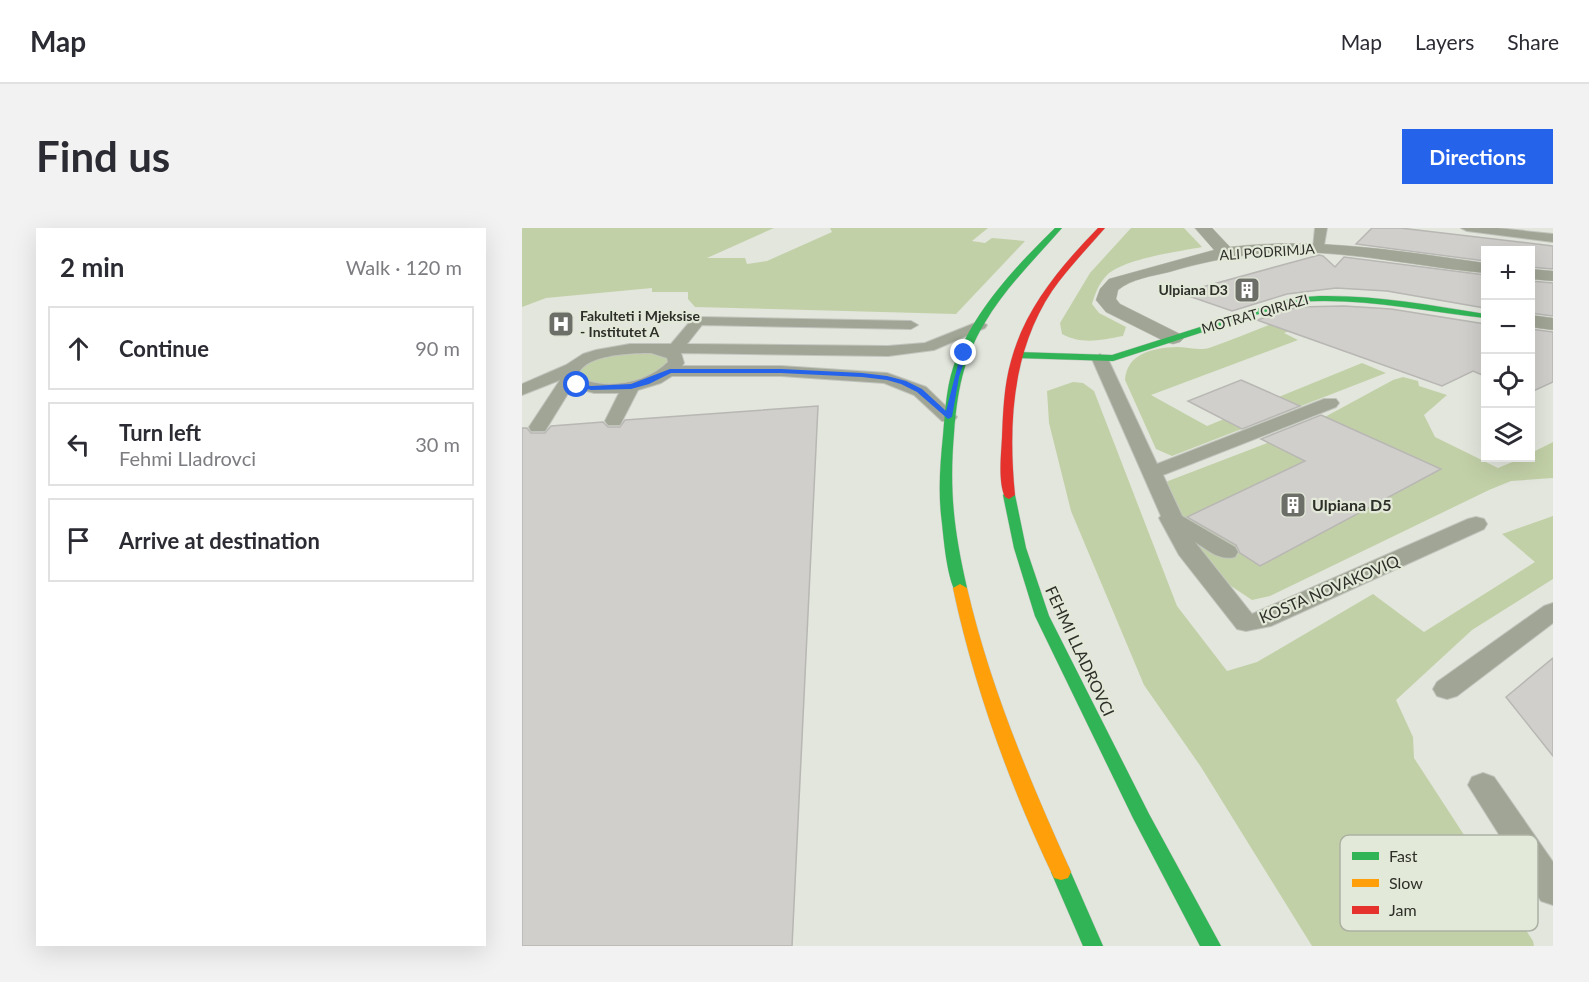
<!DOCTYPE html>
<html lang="en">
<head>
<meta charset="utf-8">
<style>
	body { margin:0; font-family:Lato,sans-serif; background:#f2f2f3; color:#2b2b33 }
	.controls { position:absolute; right:18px; top:18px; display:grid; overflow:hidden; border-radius:0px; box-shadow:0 6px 24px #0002 }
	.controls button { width:54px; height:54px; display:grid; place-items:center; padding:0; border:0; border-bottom:2px solid #e1e1e2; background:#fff; color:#2b2b33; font:30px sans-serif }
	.stop { position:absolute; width:18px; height:18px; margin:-14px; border:4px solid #2563eb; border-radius:50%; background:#fff }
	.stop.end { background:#2563eb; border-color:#fff; box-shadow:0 2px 6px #0008 }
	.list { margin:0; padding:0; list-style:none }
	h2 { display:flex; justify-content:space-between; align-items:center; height:78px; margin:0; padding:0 24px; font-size:26px }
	h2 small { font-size:20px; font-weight:400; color:#7c7c81 }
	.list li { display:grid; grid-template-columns:39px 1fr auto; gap:18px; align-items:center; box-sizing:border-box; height:84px; margin:0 12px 12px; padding:0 12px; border:2px solid #e1e1e2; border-radius:0px }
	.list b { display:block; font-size:22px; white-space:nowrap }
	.list p { margin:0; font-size:20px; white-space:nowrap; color:#7c7c81 }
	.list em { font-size:20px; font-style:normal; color:#7c7c81 }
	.icon { flex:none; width:33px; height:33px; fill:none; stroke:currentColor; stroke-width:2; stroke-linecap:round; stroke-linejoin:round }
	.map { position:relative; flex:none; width:1031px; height:718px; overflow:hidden; border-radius:0px }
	header { display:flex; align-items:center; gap:36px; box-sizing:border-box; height:84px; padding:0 30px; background:#fff; border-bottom:2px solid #e1e1e2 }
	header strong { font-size:28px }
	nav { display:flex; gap:33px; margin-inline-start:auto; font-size:21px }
	.intro { display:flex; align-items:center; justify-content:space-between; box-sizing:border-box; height:144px; padding:0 36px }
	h1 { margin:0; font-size:42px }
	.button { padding:15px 27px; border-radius:0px; background:#2563eb; color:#fff; font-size:21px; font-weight:700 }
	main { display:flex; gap:36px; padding:0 36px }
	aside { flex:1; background:#fff; border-radius:0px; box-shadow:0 6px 24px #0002 }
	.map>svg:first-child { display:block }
</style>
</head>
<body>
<header>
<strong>Map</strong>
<nav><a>Map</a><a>Layers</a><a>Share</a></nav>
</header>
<div class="intro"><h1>Find us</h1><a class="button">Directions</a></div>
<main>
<aside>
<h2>2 min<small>Walk · 120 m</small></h2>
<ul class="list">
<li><svg class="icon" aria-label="ahead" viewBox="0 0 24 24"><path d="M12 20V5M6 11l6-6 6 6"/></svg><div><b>Continue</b></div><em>90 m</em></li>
<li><svg class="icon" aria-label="left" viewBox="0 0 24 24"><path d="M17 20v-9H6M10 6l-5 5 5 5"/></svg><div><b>Turn left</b><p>Fehmi Lladrovci</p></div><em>30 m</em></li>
<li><svg class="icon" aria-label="arrive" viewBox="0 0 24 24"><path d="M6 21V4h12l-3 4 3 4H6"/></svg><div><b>Arrive at destination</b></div></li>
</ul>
</aside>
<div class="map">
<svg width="1031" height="718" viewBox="0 0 1031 718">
	<rect width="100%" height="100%" fill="#e2e6dc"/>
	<path fill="#c2d0a7" d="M0,0H252L185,30H223L225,36L245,33L310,4L308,0H466L450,13L463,15L470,10L503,13L434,86L173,79L166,71V64H130V60L24,70L0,79Z
		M609,0H662L680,19C655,24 604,30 585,47C577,55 573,66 570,76L577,85L604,99L601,108C578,112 561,117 540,106L538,95L568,45Z
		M765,90L783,97L762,105L776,112L629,167L685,198L840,135L864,145L650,228L634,221L603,152C605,125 631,120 655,119C665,119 677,123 687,120C713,111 739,100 765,90Z
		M108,122C120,124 144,121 147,136L123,152L94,157L67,156L54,148L55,143L69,132Z
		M881,149L896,153L897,158L925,167L902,187L913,209L976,240L1000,230H1008L1009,225L1031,214V250L989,253L967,262L748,368L730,372L706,356L671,311L641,255L777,203L871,152Z
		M551,154L561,155L572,163L655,378L705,443L735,434L851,366L902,404L1013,334L980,306L1031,288V351L950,402L874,472L891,509L892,530L1011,713L1012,718H790L679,539L622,457L549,283L527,195L525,163Z"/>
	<path fill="#d1cfcc" stroke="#b8b7b3" stroke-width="1.5" d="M850,0H878L1031,18V41L1008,39V22H963V33L834,16Z
		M797,27L801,28L813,39L822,29L963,47V80L865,63L814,60L765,66L710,83L658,65Z
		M1008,53L1031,55V88L1008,85Z
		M822,78L869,81L963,96V148L951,143L920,158L735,92L775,79Z
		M1008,101L1031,104V154L1009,164Z
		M719,152L778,178L720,201L666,173Z
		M296,178L270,718H0V200H5L9,205H23L29,198L81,194L86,199H98L103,192Z
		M799,187L919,241L738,338L718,325L714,317L665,289L783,233L739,211Z
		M1031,430V528L984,469Z"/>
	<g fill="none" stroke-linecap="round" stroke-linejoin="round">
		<g stroke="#c1c4bd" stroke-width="2">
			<path id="lane" d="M793,0H805L801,23H793L791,20Z
				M939,0H975L1031,6V14L945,3Z
				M176,89L389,93L396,97L389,101L180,97L165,116L366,118L403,115L458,93L465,97L463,100L412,122L366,128L159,125L162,135L160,138H259L365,145L404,159L435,189L432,193H420L392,167L362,155L259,148H150L139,155L116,162L98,197H86L83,193L97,165H72L50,159L23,203H9L7,199L38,152L0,167V156L44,137L61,126L74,122L108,116H149L171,90ZM129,125L145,130L146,134C124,156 83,163 56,149C59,126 111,125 129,125Z
				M578,126L586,131L635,236L802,171H814L817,175L814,179L641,247L660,288L713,319L716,324L713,329C697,333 686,322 673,314L730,386L946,291L954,289L962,291L965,296L962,301L749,398L724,403L715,401L657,327L637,290L639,288L570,131Z
				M1031,375V395L935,468L925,471L915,468L911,461L915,454L1022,378Z
				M961,545L972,549L1031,634V677L1019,673L946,557L950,549Z"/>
		</g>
		<g stroke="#c1c4bd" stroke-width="1">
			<path id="street" d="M673,0H690L708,19C794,9 878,23 963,35V45C898,39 834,24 768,24C727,25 687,32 647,44C630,48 609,51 596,62L594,71L598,76L658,106L662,110L658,114L651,116L644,114L584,84L574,72L578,61L587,51L692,22Z
				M1008,41L1031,43V53L1008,51Z
				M1008,87L1031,90V102L1008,99Z"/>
		</g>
		<g stroke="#c1c4bd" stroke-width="1">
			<path id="fast" d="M533,0H540C513,31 483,60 462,96C441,131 435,165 432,205C427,264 432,303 445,360L443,363H433C425,347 422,314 420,295C416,266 418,238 421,208C423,186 424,162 431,140C449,86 493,39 533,0Z
				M797,68C853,67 908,77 963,86V90C899,83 839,69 774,74L591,133L495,130L491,127L495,124L590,127L770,70Z
				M487,263L493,267L504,320L527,388L627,586L699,718H678L611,590L513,388L492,320L481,267Z
				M539,636L546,638L581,718H561L529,644L532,638Z"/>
		</g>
		<g stroke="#c1c4bd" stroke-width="1">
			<path id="slow" d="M438,356L445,360C468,459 507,551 549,644L546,650L539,652L532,650C488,558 452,459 431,360Z"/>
		</g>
		<g stroke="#c1c4bd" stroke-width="1">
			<path id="jam" d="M576,0H583C565,21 546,40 530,63C490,123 486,197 493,267L487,271L483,269C476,254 479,228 480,210C481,185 482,157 489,133C503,80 539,38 576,0Z"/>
		</g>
		<use href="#lane" fill="#a0a595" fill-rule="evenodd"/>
		<use href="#street" fill="#a0a595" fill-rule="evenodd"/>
		<use href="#fast" fill="#30b455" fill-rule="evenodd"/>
		<use href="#slow" fill="#ff9f0a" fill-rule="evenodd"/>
		<use href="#jam" fill="#e5322d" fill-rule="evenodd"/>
	</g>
	<path fill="#2563eb" d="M442,123L445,125L437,149L430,189L426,191L395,164L379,156L365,152L340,149L259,145H149L127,156L109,161L69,162L51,157L55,155L69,158L109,156L148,141H259L340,145L365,148L384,153L400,161L424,183L439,125Z"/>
	<defs>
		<g id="building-square" transform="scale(1.35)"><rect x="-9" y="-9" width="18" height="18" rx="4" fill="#6c6f68" stroke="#e3e9d9"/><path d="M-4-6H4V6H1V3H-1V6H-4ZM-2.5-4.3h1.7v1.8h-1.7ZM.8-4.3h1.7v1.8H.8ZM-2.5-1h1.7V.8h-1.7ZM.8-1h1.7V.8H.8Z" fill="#fff"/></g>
		<g id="hospital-square" transform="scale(1.35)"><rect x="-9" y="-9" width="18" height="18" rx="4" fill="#6c6f68" stroke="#e3e9d9"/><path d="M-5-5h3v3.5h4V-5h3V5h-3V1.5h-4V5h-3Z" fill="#fff"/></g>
	</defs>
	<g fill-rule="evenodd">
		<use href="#building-square" x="725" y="62"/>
		<use href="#hospital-square" x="39" y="96"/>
		<use href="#building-square" x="771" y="277"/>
	</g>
	<g text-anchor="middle" stroke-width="4.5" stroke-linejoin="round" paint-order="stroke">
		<g font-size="14" fill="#2d2f29" stroke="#e3e9d9">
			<text transform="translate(745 24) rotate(-4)" y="5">ALI PODRIMJA</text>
			<text transform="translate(733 86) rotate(-16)" y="5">MOTRAT QIRIAZI</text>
		</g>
		<g font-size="14" font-weight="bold" fill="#2d2f29" stroke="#e3e9d9" text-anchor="end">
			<text x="706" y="67">Ulpiana D3</text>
			<text x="58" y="93" text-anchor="start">Fakulteti i Mjeksise<tspan x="58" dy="16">- Institutet A</tspan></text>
		</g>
		<g font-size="16" font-weight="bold" fill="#2d2f29" stroke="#e3e9d9" text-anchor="start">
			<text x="790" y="283">Ulpiana D5</text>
		</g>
		<g font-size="16" fill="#2d2f29" stroke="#e3e9d9">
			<text transform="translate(807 361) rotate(-23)" y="6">KOSTA NOVAKOVIQ</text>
			<text transform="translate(558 423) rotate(65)" y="6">FEHMI LLADROVCI</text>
		</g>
	</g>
	<rect x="818" y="607" width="198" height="96" rx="9" fill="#e3e9d9" stroke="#acb1a4" stroke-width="1.5"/>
	<rect x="830" y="624" width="27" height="8" fill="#30b455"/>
	<rect x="830" y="651" width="27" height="8" fill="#ff9f0a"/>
	<rect x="830" y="678" width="27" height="8" fill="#e5322d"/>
	<g font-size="16" fill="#2d2f29">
		<text x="867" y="634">Fast</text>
		<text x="867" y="661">Slow</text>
		<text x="867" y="688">Jam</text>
	</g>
</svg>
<div class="controls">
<button>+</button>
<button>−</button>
<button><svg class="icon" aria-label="locate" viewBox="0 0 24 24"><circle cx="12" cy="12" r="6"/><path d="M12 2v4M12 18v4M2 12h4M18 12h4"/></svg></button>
<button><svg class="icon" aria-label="layers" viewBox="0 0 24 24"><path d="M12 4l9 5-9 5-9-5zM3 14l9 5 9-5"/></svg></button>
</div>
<div class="stop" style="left:55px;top:157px"></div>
<div class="stop end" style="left:442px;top:125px"></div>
</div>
</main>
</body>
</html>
